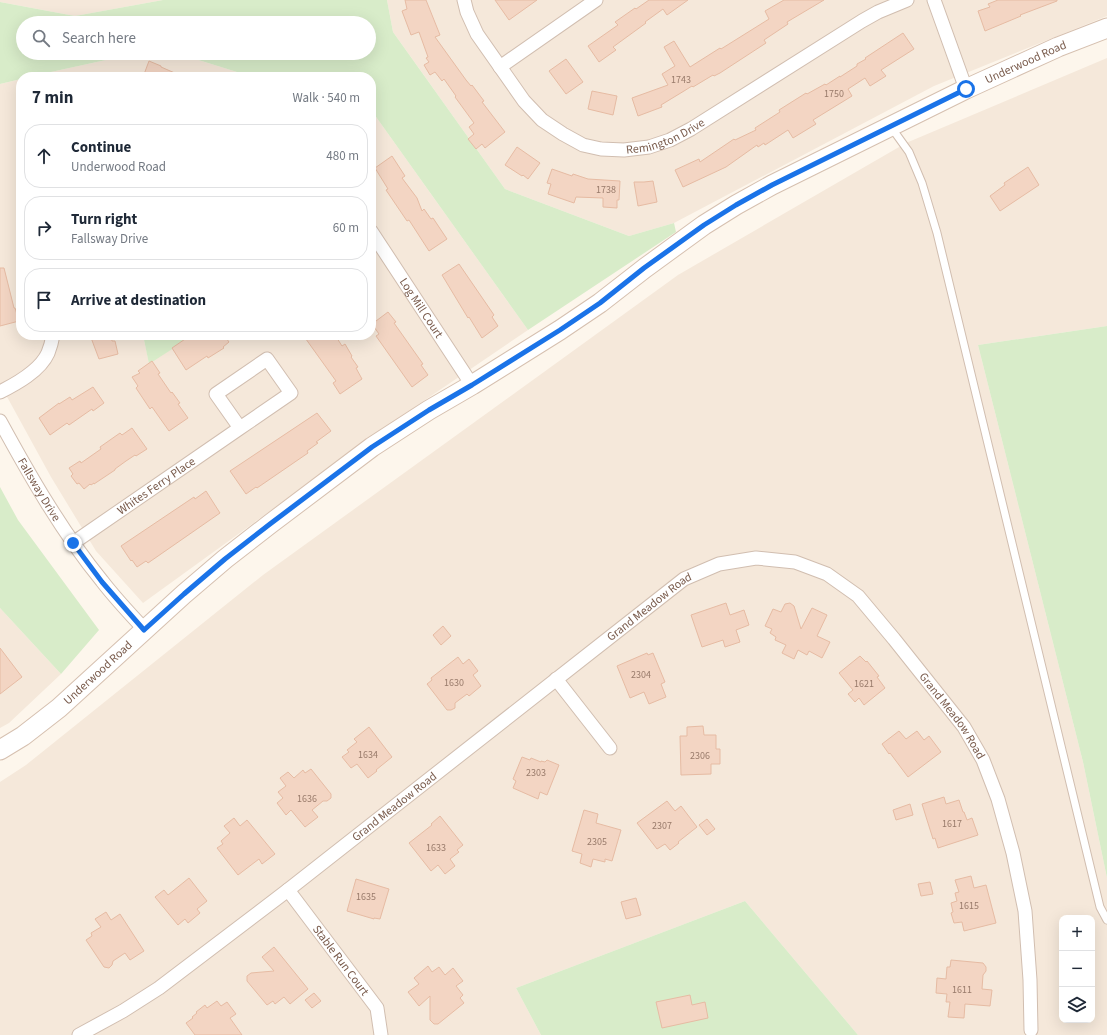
<!DOCTYPE html>
<html lang="en">
<head>
<meta charset="utf-8">
<style>
	body { margin:0; font-family:"Source Sans 3",sans-serif; background:#f6f6f7; color:#1f2937 }
	.controls { position:absolute; right:12px; bottom:12px; display:grid; overflow:hidden; border-radius:8px; box-shadow:0 4px 16px #0002 }
	.controls button { width:36px; height:36px; display:grid; place-items:center; padding:0; border:0; border-bottom:1px solid #e0e1e3; background:#fff; color:#1f2937; font:20px sans-serif }
	.stop { position:absolute; width:12px; height:12px; margin:-9px; border:3px solid #1a73e8; border-radius:50%; background:#fff }
	.stop.end { background:#1a73e8; border-color:#fff; box-shadow:0 1px 4px #0008 }
	.list { margin:0; padding:0; list-style:none }
	h2 { display:flex; justify-content:space-between; align-items:center; height:52px; margin:0; padding:0 16px; font-size:17px }
	h2 small { font-size:13px; font-weight:400; color:#747a83 }
	.list li { display:grid; grid-template-columns:26px 1fr auto; gap:12px; align-items:center; box-sizing:border-box; height:64px; margin:0 8px 8px; padding:0 8px; border:1px solid #e0e1e3; border-radius:16px }
	.list b { display:block; font-size:15px; white-space:nowrap }
	.list p { margin:0; font-size:13px; white-space:nowrap; color:#747a83 }
	.list em { font-size:13px; font-style:normal; color:#747a83 }
	.icon { flex:none; width:22px; height:22px; fill:none; stroke:currentColor; stroke-width:2; stroke-linecap:round; stroke-linejoin:round }
	.map { position:relative; flex:none; width:1107px; height:1035px; overflow:hidden }
	.search { position:absolute; background:#fff; box-shadow:0 4px 16px #0002; left:16px; top:16px; width:360px; height:44px; display:flex; align-items:center; gap:10px; box-sizing:border-box; padding:0 14px; border-radius:22px; color:#747a83; font-size:15px }
	.panel { position:absolute; background:#fff; box-shadow:0 4px 16px #0002; left:16px; top:72px; width:360px; height:268px; border-radius:16px }
	.map>svg:first-child { display:block }
</style>
</head>
<body>
<div class="map">
<svg width="1107" height="1035" viewBox="0 0 1107 1035">
	<rect width="100%" height="100%" fill="#fdf6ec"/>
	<path fill="#f5e8da" fill-rule="evenodd" d="M0,0H163L75,16L0,2Z
		M387,0H1107V16L934,86L674,223L629,236L505,189L393,32Z
		M138,53H176L253,77H28Z
		M1107,58V326L978,345L1083,762L1107,878V1035H858L745,901L516,988L541,1035H0V782L26,765L263,575L678,275L906,143ZM1062,918H1092V1020H1062Z
		M21,79V335H143L149,363L194,335H371V113L374,114L528,330L397,419L143,603L96,551L51,477L0,384V84Z
		M0,608L61,674L9,723L0,728Z"/>
	<path fill="#d8ecc9" d="M163,0H387L393,32L505,189L629,236L674,223L676,232L528,330L374,114L371,113V77H253L176,53H369V23H23V53H138L28,77H21V79L0,84V2L75,16Z
		M1107,326V878L1083,762L978,345Z
		M143,335H194L149,364Z
		M0,487L18,520L99,630L61,674L0,608Z
		M745,901L858,1035H541L516,988Z"/>
	<path fill="#f3d5c3" stroke="#e6bba3" d="M405,0H426L440,35L435,37L466,80L471,86L472,85L484,101L482,102L505,132L485,148L482,144L476,149L468,139L474,134L469,127L474,123L455,97L456,96L444,79L442,81L435,72L430,75L424,65L429,62L426,58L428,57L419,32L411,35L402,11L407,9Z
		M495,0H537L509,20Z
		M649,0H688L667,15L663,9L645,22L646,23L613,47L616,50L599,62L588,46L618,25L615,22L635,8L636,9Z
		M784,0H824L787,22L788,24L764,40L766,43L720,73L714,76L713,75L693,87L692,86L684,91L661,105L662,107L638,116L632,98L668,85L662,74L675,66L664,47L674,41L690,67L720,48L721,49L769,19L765,11Z
		M998,0H1057V1L1020,15L1021,16L985,31L978,11L990,7L988,4Z
		M903,33L914,49L881,70L886,76L870,86L865,78L848,89L852,96L813,120L816,124L793,138L788,130L765,145L764,143L758,147L757,145L726,167L683,187L675,170L699,159L700,162L734,139L735,140L756,130L755,128L780,112L779,110L806,93L807,94L825,84L826,85L840,76V77L857,66V64L866,59L865,58Z
		M566,59L583,82L566,94L549,71Z
		M149,61L161,66V67L184,77H143Z
		M592,91L617,96L613,115L588,109Z
		M517,147L540,163L528,179L523,175L522,176L505,165Z
		M392,156L405,176L402,178L417,198L422,211L424,209L431,219L433,218L447,239L429,251L409,220L407,221L386,190L388,189L375,168Z
		M1028,167L1039,185L1000,211L990,196L1005,185L1004,183Z
		M552,169L572,176L573,174L588,179L620,181L619,200H617V208L603,207V198L576,197L574,203L548,194L551,184L547,183Z
		M653,181L657,202L638,206L634,182H644Z
		M459,264L494,315L492,317L498,326L482,338L469,317L468,318L442,275Z
		M0,268H4L14,308H15L19,321L0,326Z
		M388,312L396,322L394,323L423,364L421,365L428,375L412,387L376,336L379,334L372,324Z
		M90,335H111L112,341H115L118,354L99,359Z
		M191,335H224L229,342L223,347L224,348L208,358L207,356L186,370L172,348Z
		M303,335H335L342,346L345,344L352,356L351,357L358,367L356,368L362,379L340,394L333,383L336,381Z
		M152,361L160,373L158,374L171,393L172,392L180,403L178,404L188,418L169,431L152,407L150,409L136,388L138,386L132,377L140,373L138,371Z
		M93,387L104,403L93,411L92,409L69,425L67,423L50,435L39,418L59,403V404L70,397L72,400Z
		M317,413L331,431L316,442L318,443L307,451L308,453L257,488L256,487L246,494L230,471Z
		M132,428L147,449L136,456L135,455L126,461L115,469V470L94,484V483L91,485L90,484L84,489L79,483L77,484L71,476L73,474L69,468L80,461L81,463L101,449L100,447L120,433L122,435Z
		M206,491L220,513L148,563L146,561L137,567L132,560L131,561L121,546L194,497L195,499Z
		M726,603L730,615L744,610L749,625L736,630L740,642L725,647L723,640L702,647L691,615Z
		M790,603L794,606L801,629L812,608L827,615L817,636L830,642L822,658L809,651L807,655L798,650L794,659L782,653L786,645L775,640L776,637L770,633L772,629L765,626L773,609L781,612L785,604Z
		M443,626L451,636L441,645L433,635Z
		M0,648L22,677L0,694Z
		M647,653L648,655L653,653L665,682L661,684L666,697L649,704L644,692L630,698L617,666Z
		M860,656L866,662L867,661L879,676L877,677L885,688L864,705L859,698L855,702L848,694L853,690L839,673Z
		M458,657L463,664L469,659L478,671L473,675L481,686L469,696L467,694L455,703V708L451,710H447L427,684L432,680L431,678Z
		M703,726L704,735H716V749H720V764H711V774L681,775L680,736H687V727Z
		M369,727L392,757L376,770L377,771L368,778L357,764L351,768L342,757L349,752L347,750L357,742L354,739Z
		M899,731L906,739L917,731L924,740L929,736L941,752L908,777L890,753L889,754L882,744Z
		M522,757L530,760L531,758L541,762V761L545,762L547,760L559,765L547,795L540,792L538,799L513,788L516,781L513,779Z
		M311,769L331,794V798L327,801H323L312,810L318,817L305,827L291,810L286,815L277,803L283,798L278,792L286,786L280,778L288,772L294,778L303,770L305,773Z
		M944,797L946,804L959,800L963,812H964L967,820L972,818L978,835L938,848L935,838L933,839L922,804Z
		M667,801L675,811L681,806L697,827L678,842L679,843L670,850L665,844L657,849L637,823Z
		M910,804L913,815L896,820L893,810Z
		M584,810L598,814L596,823L621,830L612,861L605,859V862L593,859L591,867L580,863L582,854L572,851Z
		M440,816L463,845L457,850L459,852L450,859L455,866L445,874L438,865L431,871L409,843L432,825L431,824Z
		M234,818L240,826L247,820L275,854L262,864L259,859L238,875L217,848L223,844L221,841L230,833L224,826Z
		M707,819L715,829L707,835L699,825Z
		M971,876L974,888L986,885L996,923L964,931L962,922L954,923L951,913L953,912L951,903L957,901L955,893L959,892L955,880Z
		M189,878L207,901L197,909L200,913L188,923L185,919L178,925L155,897L164,890L168,895Z
		M356,879L389,889L380,919L374,918V919L347,911Z
		M930,882L933,894L921,896L918,884Z
		M636,898L641,915L626,919L621,902Z
		M106,912L111,920L120,914L144,951L130,960L125,953L113,961L112,965L109,968L104,967L86,940L92,936L91,933L101,927L95,919Z
		M274,947L308,989L290,1004L284,997L275,1004L273,1001L267,1005L247,981V976L251,973L274,971L262,957Z
		M951,960L983,963L986,967V971L983,975L982,989L992,990L990,1006L965,1004L964,1018L948,1017L950,1002H946L947,994L936,993L937,978L946,979L947,967H950Z
		M428,966L432,972L439,967L445,975L453,968L463,981L456,986L463,995L460,998L464,1003L438,1024H434L430,1020V996L419,1006L408,992L419,984L414,978Z
		M314,993L321,1001L312,1008L305,1000Z
		M690,995L692,1005L705,1002L708,1018L662,1028L656,1002Z
		M217,1001L221,1006L227,1002L236,1014L230,1018L242,1035H195L186,1023L193,1018L192,1017L197,1013L196,1012L205,1005L207,1008Z"/>
	<g fill="none" stroke-linecap="round" stroke-linejoin="round">
		<g stroke="#d1beb0" stroke-width="9">
			<path id="lane" d="M891,127L909,152L922,183L937,233L1100,907L1107,920"/>
		</g>
		<g stroke="#d1beb0" stroke-width="15">
			<g id="street">
				<path id="s1" d="M464,0L467,12L477,34L524,101L542,120L563,134L583,145L601,149L624,150L649,147L670,140L691,129L862,21L878,12L907,0"/>
				<path d="M934,0L966,89"/>
				<path d="M500,67L596,0"/>
				<path id="s2" d="M371,231L472,385"/>
				<path d="M0,392C16,384 40,371 48,353C50,348 52,341 53,335"/>
				<path id="s3" d="M0,421C30,476 62,532 102,581C115,598 130,614 145,630"/>
				<path id="s4" d="M73,543L240,428L216,394L267,359L291,393L240,428"/>
				<path d="M556,679L610,748"/>
				<path id="s5" d="M288,890L377,1008L381,1035"/>
				<path id="s6" d="M79,1035L123,1011L159,988L288,890L684,579L719,564L756,558L795,562L827,574L858,596L894,639L964,727L983,760L998,799L1013,853L1025,911L1030,980L1031,1030"/>
			</g>
		</g>
		<g stroke="#d6c0b0" stroke-width="21">
			<g id="secondary">
				<path id="s7" d="M0,750L23,736L59,708L184,594L225,559L270,524L372,447L429,410L472,385L560,330L600,303L645,268L704,225L736,205L772,185L966,89L1058,47L1107,28"/>
			</g>
		</g>
		<use href="#lane" stroke="#fff" stroke-width="7"/>
		<use href="#street" stroke="#fff" stroke-width="13"/>
		<use href="#secondary" stroke="#fff" stroke-width="19"/>
	</g>
	<g fill="none" stroke-linecap="round" stroke-linejoin="round">
		<path stroke="#1a73e8" stroke-width="5" d="M73,543L102,582L144,630L184,594L225,559L270,524L372,447L429,410L472,385L560,330L600,303L644,268L704,225L736,205L772,185L966,89"/>
	</g>
	<g text-anchor="middle" stroke-width="3.5" stroke-linejoin="round" paint-order="stroke">
		<g font-size="10" fill="#987a6a">
			<text x="681" y="83">1743</text>
			<text x="834" y="97">1750</text>
			<text x="606" y="193">1738</text>
			<text x="641" y="678">2304</text>
			<text x="454" y="686">1630</text>
			<text x="864" y="687">1621</text>
			<text x="368" y="758">1634</text>
			<text x="700" y="759">2306</text>
			<text x="536" y="776">2303</text>
			<text x="307" y="802">1636</text>
			<text x="952" y="827">1617</text>
			<text x="662" y="829">2307</text>
			<text x="597" y="845">2305</text>
			<text x="436" y="851">1633</text>
			<text x="366" y="900">1635</text>
			<text x="969" y="909">1615</text>
			<text x="962" y="993">1611</text>
		</g>
		<g font-size="12" fill="#7a5c4d" stroke="#fffaf3">
			<text dy="4" stroke="none"><textPath href="#s7" startOffset="1241">Underwood Road</textPath></text>
			<text dy="4" stroke="none"><textPath href="#s1" startOffset="278">Remington Drive</textPath></text>
			<text dy="4" stroke="none"><textPath href="#s2" startOffset="92">Log Mill Court</textPath></text>
			<text dy="4" stroke="none"><textPath href="#s4" startOffset="101">Whites Ferry Place</textPath></text>
			<text dy="4" stroke="none"><textPath href="#s3" startOffset="79">Fallsway Drive</textPath></text>
			<text dy="4" stroke="none"><textPath href="#s6" startOffset="714">Grand Meadow Road</textPath></text>
			<text dy="4" stroke="none"><textPath href="#s7" startOffset="125">Underwood Road</textPath></text>
			<text dy="4" stroke="none"><textPath href="#s6" startOffset="1098">Grand Meadow Road</textPath></text>
			<text dy="4" stroke="none"><textPath href="#s6" startOffset="390">Grand Meadow Road</textPath></text>
			<text dy="4" stroke="none"><textPath href="#s5" startOffset="88">Stable Run Court</textPath></text>
		</g>
	</g>
</svg>
<div class="controls">
<button>+</button>
<button>−</button>
<button><svg class="icon" aria-label="layers" viewBox="0 0 24 24"><path d="M12 4l9 5-9 5-9-5zM3 14l9 5 9-5"/></svg></button>
</div>
<div class="stop" style="left:966px;top:89px"></div>
<div class="stop end" style="left:73px;top:543px"></div>
<div class="search"><svg class="icon" aria-label="search" viewBox="0 0 24 24"><circle cx="10" cy="10" r="6"/><path d="M15 15l6 6"/></svg>Search here</div>
<section class="panel">
<h2>7 min<small>Walk · 540 m</small></h2>
<ul class="list">
<li><svg class="icon" aria-label="ahead" viewBox="0 0 24 24"><path d="M12 20V5M6 11l6-6 6 6"/></svg><div><b>Continue</b><p>Underwood Road</p></div><em>480 m</em></li>
<li><svg class="icon" aria-label="right" viewBox="0 0 24 24"><path d="M7 20v-9h11M14 6l5 5-5 5"/></svg><div><b>Turn right</b><p>Fallsway Drive</p></div><em>60 m</em></li>
<li><svg class="icon" aria-label="arrive" viewBox="0 0 24 24"><path d="M6 21V4h12l-3 4 3 4H6"/></svg><div><b>Arrive at destination</b></div></li>
</ul>
</section>
</div>
</body>
</html>
